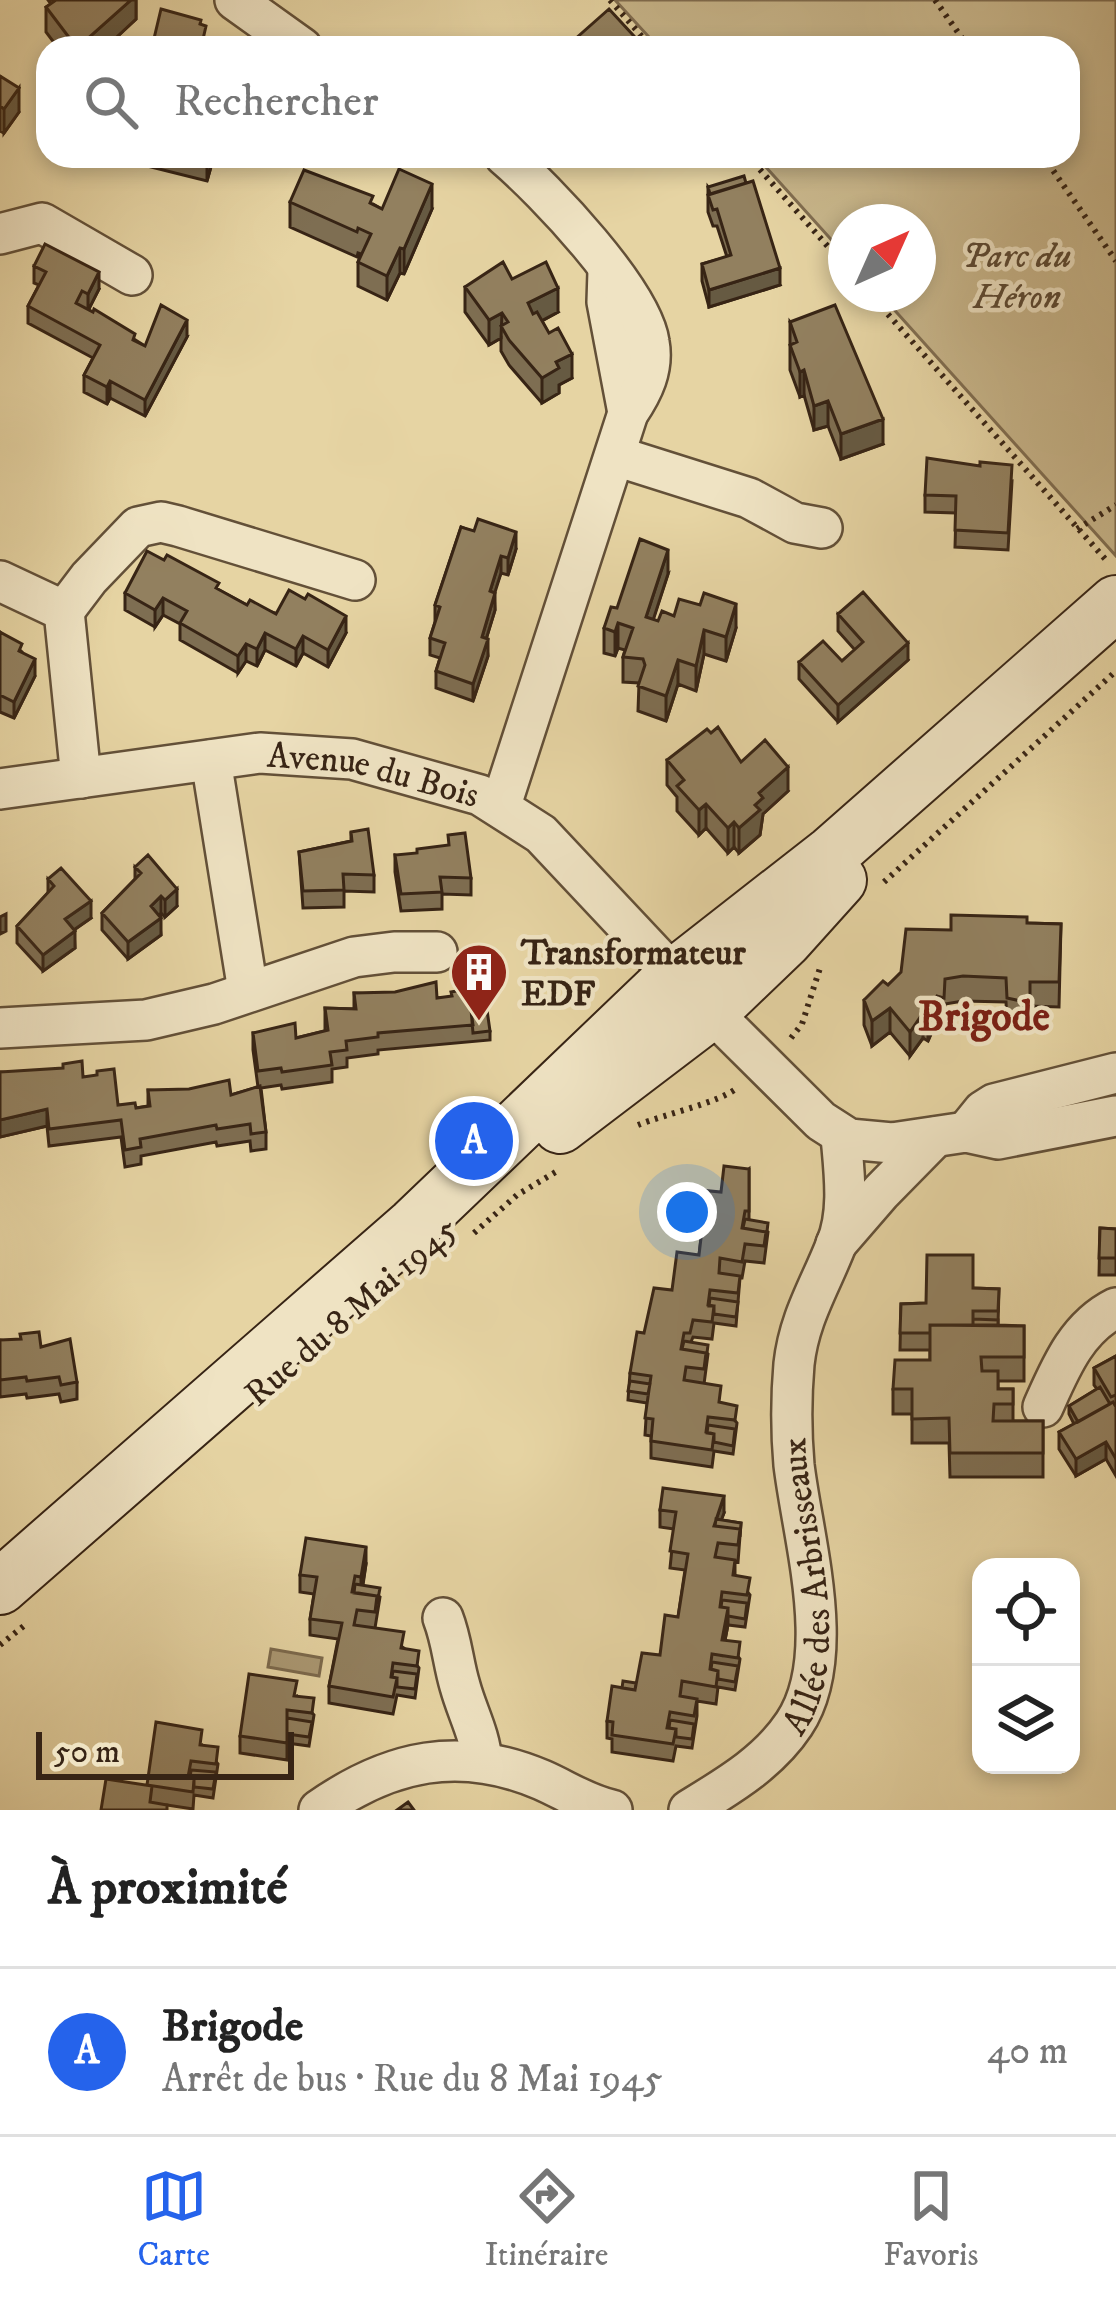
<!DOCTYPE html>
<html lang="fr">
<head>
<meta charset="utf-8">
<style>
	body { margin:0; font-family:"IM FELL DW Pica",serif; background:#f6f6f6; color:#222 }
	.controls { position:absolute; right:36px; bottom:36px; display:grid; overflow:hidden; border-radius:24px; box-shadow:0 6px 18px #0003 }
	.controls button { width:108px; height:108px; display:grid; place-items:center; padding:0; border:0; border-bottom:3px solid #e0e0e0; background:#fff; color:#222; font:60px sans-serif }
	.compass { position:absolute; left:828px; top:204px; width:108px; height:108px; border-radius:50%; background:#fff; box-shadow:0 6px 18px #0003; rotate:45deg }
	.scale { position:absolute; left:36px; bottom:30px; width:258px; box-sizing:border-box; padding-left:12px; border:6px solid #372415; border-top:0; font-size:33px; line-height:42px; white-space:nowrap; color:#372415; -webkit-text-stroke:9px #efe3c3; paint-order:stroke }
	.you { position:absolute; left:687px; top:1212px; width:42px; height:42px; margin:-30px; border:9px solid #fff; border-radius:50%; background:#1a73e8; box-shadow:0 0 0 18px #1a73e833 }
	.badge { display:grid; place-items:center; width:78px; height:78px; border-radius:50%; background:#2563eb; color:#fff; font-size:39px; font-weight:700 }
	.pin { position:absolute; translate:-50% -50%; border:6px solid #fff; box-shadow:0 3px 12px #0006 }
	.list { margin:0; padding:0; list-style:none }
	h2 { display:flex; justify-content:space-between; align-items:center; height:156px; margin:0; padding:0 48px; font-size:51px }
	h2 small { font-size:39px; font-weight:400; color:#767676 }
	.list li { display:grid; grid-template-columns:78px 1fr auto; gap:36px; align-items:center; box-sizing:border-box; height:168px; padding:0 48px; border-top:3px solid #e0e0e0 }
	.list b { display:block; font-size:45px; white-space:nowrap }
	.list p { margin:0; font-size:39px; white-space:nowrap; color:#767676 }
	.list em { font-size:39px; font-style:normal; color:#767676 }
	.icon { flex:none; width:66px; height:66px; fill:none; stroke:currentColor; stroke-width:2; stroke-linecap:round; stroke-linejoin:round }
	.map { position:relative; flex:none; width:1116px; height:1810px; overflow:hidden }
	.search { position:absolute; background:#fff; box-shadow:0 6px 18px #0003; left:36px; right:36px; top:36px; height:132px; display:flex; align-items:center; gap:30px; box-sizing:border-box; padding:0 42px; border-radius:36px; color:#767676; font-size:45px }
	.sheet { height:324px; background:#fff }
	nav { display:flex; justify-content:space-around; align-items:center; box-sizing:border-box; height:168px; border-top:3px solid #e0e0e0; background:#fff; font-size:33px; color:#767676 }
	nav a { display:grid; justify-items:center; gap:6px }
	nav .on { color:#2563eb }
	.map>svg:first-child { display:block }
</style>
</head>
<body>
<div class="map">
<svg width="1116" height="1810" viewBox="0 0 1116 1810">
	<rect width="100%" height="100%" fill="#e6d4a3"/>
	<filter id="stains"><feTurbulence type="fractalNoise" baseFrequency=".00167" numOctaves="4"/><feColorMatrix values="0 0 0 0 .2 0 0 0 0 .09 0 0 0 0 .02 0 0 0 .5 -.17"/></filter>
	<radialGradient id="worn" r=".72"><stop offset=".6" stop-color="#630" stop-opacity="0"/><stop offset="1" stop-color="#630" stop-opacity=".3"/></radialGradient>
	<path fill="#c8b68b" stroke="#806d50" stroke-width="3" d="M615,0H1116V556L880,294H918V222H846V256L756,156H1068V48H659Z"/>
	<path fill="#aa9873" stroke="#7c6a4d" stroke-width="3" d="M271,1649L322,1658L319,1676L268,1667Z"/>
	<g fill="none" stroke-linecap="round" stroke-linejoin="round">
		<g stroke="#635038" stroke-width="44">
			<g id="minor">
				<path d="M235,0L302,48"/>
				<path d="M0,234L42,223L132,275"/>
				<path d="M608,271L607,302L628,413"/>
				<path d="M616,456L749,498L795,523L822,528"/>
				<path d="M0,581L64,611L81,778"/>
				<path d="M64,611L89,578L138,527L161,522L178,526L355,580"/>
				<path d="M211,760L248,991"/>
				<path id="s1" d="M0,789L260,753L352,759L480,795L541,834L666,967L821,1121L849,1139L892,1143L966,1132L998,1139L1116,1116"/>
				<path d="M501,805L628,413C643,391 654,369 649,342C642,292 545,190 505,156"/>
				<path d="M0,1028L146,1020L214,1004L354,957L394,952H437"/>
				<path d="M966,1132L983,1111L994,1104L1116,1073"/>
				<path d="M836,1244L881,1192L935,1137"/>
				<path d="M1043,1407C1060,1369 1076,1328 1116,1308"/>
				<path d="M443,1618C452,1641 453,1663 460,1686C467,1712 480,1734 482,1762"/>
				<path d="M319,1810C390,1760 460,1745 542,1780C565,1790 587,1805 612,1810"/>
				<path id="s2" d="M689,1810C728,1786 768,1763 794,1724C839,1657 803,1540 794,1465C791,1431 791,1398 794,1364C799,1318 820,1286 836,1245C850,1212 844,1171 841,1136"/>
			</g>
		</g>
		<g stroke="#372415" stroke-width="58">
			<path id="secondary" d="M560,1126L710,1012L785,940L839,880
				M0,1587L414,1225L672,978L832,853L1116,603"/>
		</g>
		<path stroke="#372415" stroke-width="6" stroke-dasharray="3 6" stroke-linecap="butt" d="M610,0L652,48
			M935,0L969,48
			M748,156L846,267
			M1043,156L1116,261
			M870,294L1106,560
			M1077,529L1116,505
			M884,882L1116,671
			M791,1038L802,1024L820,968
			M638,1125C665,1114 718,1103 737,1088
			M474,1233L517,1195L559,1170
			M0,1645L25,1625"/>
		<use href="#minor" stroke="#efe3c3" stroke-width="39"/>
		<use href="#secondary" stroke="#efe3c3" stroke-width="54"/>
	</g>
	<path fill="#7e6e52" stroke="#372415" stroke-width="3" d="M48,0H136V19L105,48H58L46,32V7L51,4Z
		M0,76L19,112L4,133L0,131Z
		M107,156H214L207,181Z
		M708,187L780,285L709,307L702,281V264L727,257L717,226H713L708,212Z
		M290,202L373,204L382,209H432L404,274L400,273L387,300L358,286V262L361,254L358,253L357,257L290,227Z
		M34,266L99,289L88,310L145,346L187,337L145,416L110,398L107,404L84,392V375L93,358L28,323V306L39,285L34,283Z
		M512,279L558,312L542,321L572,378L559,385V393L542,403L509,365L501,351V338L489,345L465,312V287Z
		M790,322L883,444L841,459L828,426L814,430L804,395L800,397L790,370Z
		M1012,481L1008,550L955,547L956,513L925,512V495Z
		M461,527L516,549L508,575L501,573L494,592L495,610L486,639L488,656L473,701L436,688V671L440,658L430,655V638L435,622V605Z
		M668,574L653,619L658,621L674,616L736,628L726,661L704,654L696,691L678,684L666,721L638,711L639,683L623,682V657L625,650L618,648L615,656L604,653V628L617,608Z
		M219,590L247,605L346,633L328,667L303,653L296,666L265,650L257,666L246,661L238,673L180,640V624L163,615L155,627L125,610V593Z
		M838,614L908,660L838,722L799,679V662L842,661L855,650L838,631Z
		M0,632L22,652L35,676L14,718L0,712Z
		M667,760L741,762L788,791L763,814L760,835L739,853L734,847L728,853L706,828L699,835L677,811V797L667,785Z
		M351,832L374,875V892L344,891V907L303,908L299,852L351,841Z
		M395,855L471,878V895L442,894V909L401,911L395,872Z
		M135,867L177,906L165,917L161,913L159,915L161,935L128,959L102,930V913L135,879Z
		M48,879L91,918L74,930L75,948L43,971L17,943V926L48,893Z
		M1027,923L1061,924L1059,1007L1030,1006V1027L1007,1023L1006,1002L963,1001L945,1004L944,1023L937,1020L928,1041L923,1038L910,1056L890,1032L872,1046L864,1025V1000L888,985L951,930Z
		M354,993L437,998L470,997L490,1031V1040L378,1050V1054L347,1058V1067L332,1069V1082L282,1089L281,1085L261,1088L266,1132V1149L251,1151L250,1141L217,1146L216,1142L141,1156V1164L125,1167L121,1137L49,1146L47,1126L0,1137V1072L83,1077L118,1105L136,1108L148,1106V1090L231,1095L258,1087L253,1050V1033L296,1038L325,1031V1008L354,1009Z
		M749,1169V1220L768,1232L764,1263L745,1261L742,1278H740L736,1326L714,1323L712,1339L693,1337L691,1342L708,1354L704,1384L737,1423L733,1454L714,1451L712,1467L651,1458V1436L645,1435L647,1403L628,1400L630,1373L644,1333L672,1290L699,1255L702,1229L687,1227V1210L721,1192Z
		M1100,1228L1116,1229V1275H1099Z
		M973,1288L999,1289L998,1325L1024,1326V1381H998V1389H1013V1421H1043V1477H950L949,1443H912V1414H893V1389L930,1360V1350H900L901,1304L926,1303Z
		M0,1340L41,1347L77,1382V1399L61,1402L59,1394L27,1398L26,1394L0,1397Z
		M1116,1356V1476L1106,1459L1076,1476L1059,1449V1432L1074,1424L1069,1414V1406L1097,1389L1094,1385V1368Z
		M660,1510L724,1513L721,1520L741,1523L738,1562L735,1561V1576L750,1595L745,1627L728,1625L725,1640L740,1659L735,1690L718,1687L716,1704L697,1701V1716L692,1748L676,1746L673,1761L612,1752V1739L607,1738V1721L622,1688L636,1683L660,1655L678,1617L685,1570L670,1568L674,1529L660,1527Z
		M366,1564L363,1585L380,1597L375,1628L404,1648L419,1668L415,1698L397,1695L393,1714L329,1703V1686L338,1639L310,1635V1619L314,1594L300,1592V1575Z
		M297,1696L314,1715L309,1746L287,1743V1760L240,1753V1736Z
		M202,1745L218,1764L213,1798L194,1795L193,1809L167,1805L101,1810L147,1785Z"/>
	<path fill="#665a42" stroke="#372415" stroke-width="3" d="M131,0H136V19L105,48H77Z
		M19,88V112L4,133V109Z
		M207,156H214L207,181Z
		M432,184V209L404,274V249Z
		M400,248V273L387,300V276Z
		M780,268V285L709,307V290Z
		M99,272V289L88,311V294Z
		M558,288V312L528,328V303Z
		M502,313L501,338L489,345V320Z
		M187,320V337L145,416V400Z
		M572,354V378L559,385V393L542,403V378L556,362Z
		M804,370V395L800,397V372Z
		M110,381V398L107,404V387Z
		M828,401V426L814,430V406Z
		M883,419V444L841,459V434Z
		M516,532V549L508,575V558Z
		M668,550V574L649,633L646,617Z
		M501,556V573L490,608V591Z
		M495,593V610L482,653V637Z
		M163,598V615L155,627V610Z
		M736,604V628L726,661V637Z
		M346,616V633L328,667V650Z
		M618,623V648L615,656V632Z
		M704,630V654L696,691V666Z
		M265,633V650L257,666V649Z
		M303,636V653L296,666V649Z
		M488,639V656L473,701V684Z
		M908,643V660L838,722V705Z
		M246,644V661L238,673V656Z
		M35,659V676L14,718V702Z
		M678,660V684L666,721V696Z
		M788,767V791L763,814L760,835L739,853V828L755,805L759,793Z
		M706,804V828L699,835V810Z
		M734,822V847L728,853V828Z
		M177,889V906L165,917V900Z
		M161,896V913L151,923V906Z
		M91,901V918L65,936V919Z
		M6,914V931L0,934V917Z
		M161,918V935L128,959V942Z
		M75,931V948L43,971V955Z
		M937,996V1020L928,1041V1017Z
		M890,1008V1032L872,1046V1021Z
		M923,1013V1038L910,1056V1032Z
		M47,1109V1126L0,1137V1120Z
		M1106,1442V1459L1076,1476V1459Z
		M724,1496V1513L716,1534L714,1526Z
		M366,1547V1564L361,1594V1577Z
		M728,1608V1624L722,1657V1640Z"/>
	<path fill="#92805f" stroke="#372415" stroke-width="3" d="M56,0H131L77,48L46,7Z
		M161,9L201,20L200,24L206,26L201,48L152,47Z
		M609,9L645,48H565Z
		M0,76L19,88L4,109L0,106Z
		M399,169L432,184L404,249L400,248L387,276L358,262L371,234L358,228L357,232L290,202L304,170L373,196L370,203L382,209Z
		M744,176L746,183L710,194L708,187Z
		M753,181L780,268L709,290L702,264L731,255L717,209L713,210L708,195Z
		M45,244L99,272L88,294L82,291L76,303L93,312L94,309L135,334L133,340L145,346L161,305L187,320L145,400L110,381L107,387L84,375L100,345L28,306L46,272L34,266Z
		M503,262L512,279L546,262L558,288L528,303L533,314L537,312L549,333L558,328L572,354L556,362L559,368L542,378L509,340L501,326L508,322L502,313L489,320L465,287Z
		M835,305L883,419L841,434L828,401L814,406L804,370L800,372L790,345L797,342L790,322Z
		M927,458L980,466V462L1012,465L1008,533L955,530L956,496L925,495Z
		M478,519L516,532L508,558L501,556L490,591L495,593L482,637L488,639L473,684L436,671L445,643L430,638L440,607L435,605L461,527L474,531Z
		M640,539L668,550L646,617L658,621L662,611L674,616L679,599L700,605L704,593L736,604L726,637L704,630L696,666L678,660L666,696L638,686L645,665L643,659L623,657L633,628L618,623L615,632L604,628L611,607L617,608Z
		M147,551L164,560L167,555L219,583L216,588L247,605L250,600L276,614L289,590L305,599L308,594L346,616L328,650L303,636L296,649L265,633L257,649L246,644L238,656L180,623L187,611L163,598L155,610L125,593Z
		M863,592L908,643L838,705L799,662L823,641L842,661L863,642L838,614Z
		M0,632L22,644L19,651L35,659L14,702L0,695Z
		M718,727L741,762L765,740L788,767L759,793L763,798L755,805L760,810L739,828L734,822L728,828L706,804L699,810L677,786L684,780L667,760L707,729L711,733Z
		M368,829L374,875L343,874L344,890L303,891L299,852L352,841L351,832Z
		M465,833L471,878L440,877L442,892L401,894L395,855L417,853V849L449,845L448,835Z
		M148,855L177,889L165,900L161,896L151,906L161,918L128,942L102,913L141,873L135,867Z
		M61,868L91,901L65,919L75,931L43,955L17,926L54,886L48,879Z
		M951,915L1027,917V923L1061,924L1059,982H1030V1003L1007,998L1006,978L963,976L945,979L944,998L937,996L928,1017L923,1013L910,1032L890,1008L872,1021L864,1000L883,981L888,985L901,972L906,929L951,930Z
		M436,982L437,998L452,996L451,992L468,989L473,1025L378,1033V1037L346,1041L347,1050L330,1052L332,1065L282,1072L281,1068L258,1071L253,1033L295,1023L296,1038L328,1030L325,1008L356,1009L354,993L395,992Z
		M485,996L490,1031L473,1033L470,997Z
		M82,1061L83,1077L97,1075V1071L114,1069L118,1105L135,1103L136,1108L150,1106L148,1090L189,1089L229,1080L231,1095L260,1086L266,1132L251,1134L250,1124L217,1129L216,1125L140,1139L141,1147L125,1150L121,1120L49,1129L47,1109L0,1120V1072L63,1068V1064Z
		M724,1166L749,1169V1211H745L742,1228L766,1232L764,1246L745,1244L742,1262L720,1258L719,1273L740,1276L738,1293L710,1290L708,1305L714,1306L712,1322L693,1320L690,1333H684L681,1349L706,1353L704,1369L686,1367L684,1380L721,1386L719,1402L737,1406L735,1420L708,1417L706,1432L714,1434L712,1450L651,1441L653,1419L645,1418L651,1376L630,1373L637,1332L644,1333L654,1288L672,1290L677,1252L699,1255L704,1213L687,1210L689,1189L721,1192Z
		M745,1219L768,1223L766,1240V1232L743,1228Z
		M1100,1228L1116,1229V1258H1099Z
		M927,1255H973V1288L999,1289L998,1311H973V1325H930V1333H900L901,1304L926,1303Z
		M710,1298L738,1302L736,1317L714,1314V1306H709Z
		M973,1319L998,1320V1325H973Z
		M930,1325L1024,1326V1357H981L982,1371H998V1389H1013V1404H994L993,1421H1043V1453H950L949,1418L912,1419V1389H893L895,1360H930Z
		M39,1332L41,1347L70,1339L77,1382L61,1385L59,1377L27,1381L26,1377L0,1380V1340L21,1339L20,1334Z
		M684,1341L708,1345L706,1361V1353L682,1349Z
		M1116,1356V1395L1111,1397L1094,1368Z
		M630,1381L650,1384L648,1394L628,1391Z
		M1100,1387L1110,1404L1078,1422L1069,1406Z
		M1113,1402L1116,1407V1459L1106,1442L1076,1459L1059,1432Z
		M708,1425L735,1429L733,1446L714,1442V1434L707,1433Z
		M663,1488L724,1496L714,1526L740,1529L738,1545L718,1543L715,1557L735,1560L733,1575L750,1578L747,1595L722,1592L720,1607L728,1608L722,1640L740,1642L738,1658L712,1654L710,1669L718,1671L716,1687L682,1681L680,1696L697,1699L694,1716L670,1712L667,1728L676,1729L673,1744L612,1735L613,1722L607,1721L612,1686L635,1690L642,1653L660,1655L665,1615L678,1617L688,1554L670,1551L676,1512L660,1510Z
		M716,1519L741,1523L740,1537V1529L715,1526Z
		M306,1538L366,1547L361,1577L355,1576L352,1592L377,1596L375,1612L357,1610L354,1625L404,1632L401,1648L419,1651L417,1666L393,1663L391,1677L397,1678L393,1697L329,1686L342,1623L310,1619L317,1577L300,1575Z
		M355,1584L380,1588L377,1604V1596L354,1593Z
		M722,1600L747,1603L745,1619L728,1616V1608L721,1607Z
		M712,1662L738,1666L735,1682L718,1679V1671L711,1669Z
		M393,1671L417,1674L415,1689L397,1687V1678L392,1677Z
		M249,1674L297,1681L294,1696L314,1698L312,1713L287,1710V1743L240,1736Z
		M623,1681L636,1683L635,1690L622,1688Z
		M287,1718L312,1722L309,1737L287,1734Z
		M670,1720L694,1724L692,1739L676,1737V1729L669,1728Z
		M156,1722L202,1730L200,1745L218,1747L216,1764L191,1761L188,1777L194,1779L193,1792L147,1785Z
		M191,1770L216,1772L213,1789L194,1787V1779L190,1778Z
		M106,1779L152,1786L150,1802L167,1805V1810H101Z
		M408,1802L414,1810H397Z"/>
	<defs>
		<g id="building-pin" transform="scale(3)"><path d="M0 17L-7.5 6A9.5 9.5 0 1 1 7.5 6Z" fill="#8f2418" stroke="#efe3c3"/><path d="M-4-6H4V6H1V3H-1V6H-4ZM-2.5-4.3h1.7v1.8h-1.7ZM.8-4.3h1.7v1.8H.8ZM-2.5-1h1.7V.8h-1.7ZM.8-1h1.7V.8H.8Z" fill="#fff"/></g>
	</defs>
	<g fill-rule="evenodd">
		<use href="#building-pin" x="479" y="972"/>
	</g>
	<g text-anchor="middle" stroke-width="9" stroke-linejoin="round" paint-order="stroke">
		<g font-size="36" font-style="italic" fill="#5b4832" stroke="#efe3c3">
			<text x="1017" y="267">Parc du<tspan x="1017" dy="41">Héron</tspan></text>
		</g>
		<g font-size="36" fill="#372415" stroke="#efe3c3">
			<text dy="13" stroke="none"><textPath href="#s1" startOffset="378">Avenue du Bois</textPath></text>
			<text transform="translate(350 1310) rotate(-41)" y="13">Rue du 8 Mai 1945</text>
			<text dy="13" stroke="none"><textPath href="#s2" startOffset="279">Allée des Arbrisseaux</textPath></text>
		</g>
		<g font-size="36" font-weight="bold" fill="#372415" stroke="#efe3c3" text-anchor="start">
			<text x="521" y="964">Transformateur<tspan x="521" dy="41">EDF</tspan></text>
		</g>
		<g font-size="42" font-weight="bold" fill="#7a1f14" stroke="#efe3c3">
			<text x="984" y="1030">Brigode</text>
		</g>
	</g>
	<rect width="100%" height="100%" filter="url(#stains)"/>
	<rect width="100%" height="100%" fill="url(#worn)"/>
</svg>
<div class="controls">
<button><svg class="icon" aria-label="locate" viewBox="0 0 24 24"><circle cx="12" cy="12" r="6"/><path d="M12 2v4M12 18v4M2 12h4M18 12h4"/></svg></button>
<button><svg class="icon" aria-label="layers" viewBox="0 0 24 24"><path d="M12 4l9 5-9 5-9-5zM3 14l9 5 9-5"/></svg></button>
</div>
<svg class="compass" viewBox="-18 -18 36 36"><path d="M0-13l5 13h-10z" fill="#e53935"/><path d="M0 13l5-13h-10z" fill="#767676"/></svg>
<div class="scale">50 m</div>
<div class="you"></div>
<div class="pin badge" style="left:474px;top:1141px">A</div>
<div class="search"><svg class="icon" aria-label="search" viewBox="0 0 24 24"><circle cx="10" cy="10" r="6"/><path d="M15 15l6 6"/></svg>Rechercher</div>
</div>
<section class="sheet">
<h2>À proximité<small></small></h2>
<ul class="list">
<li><span class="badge">A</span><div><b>Brigode</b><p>Arrêt de bus · Rue du 8 Mai 1945</p></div><em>40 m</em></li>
</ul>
</section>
<nav>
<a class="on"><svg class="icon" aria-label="map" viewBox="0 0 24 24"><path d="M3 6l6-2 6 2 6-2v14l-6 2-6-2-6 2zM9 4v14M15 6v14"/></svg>Carte</a>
<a><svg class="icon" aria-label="directions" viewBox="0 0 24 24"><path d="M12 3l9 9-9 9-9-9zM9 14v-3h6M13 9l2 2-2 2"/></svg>Itinéraire</a>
<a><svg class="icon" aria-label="saved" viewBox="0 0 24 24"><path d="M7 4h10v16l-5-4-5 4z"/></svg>Favoris</a>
</nav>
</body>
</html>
